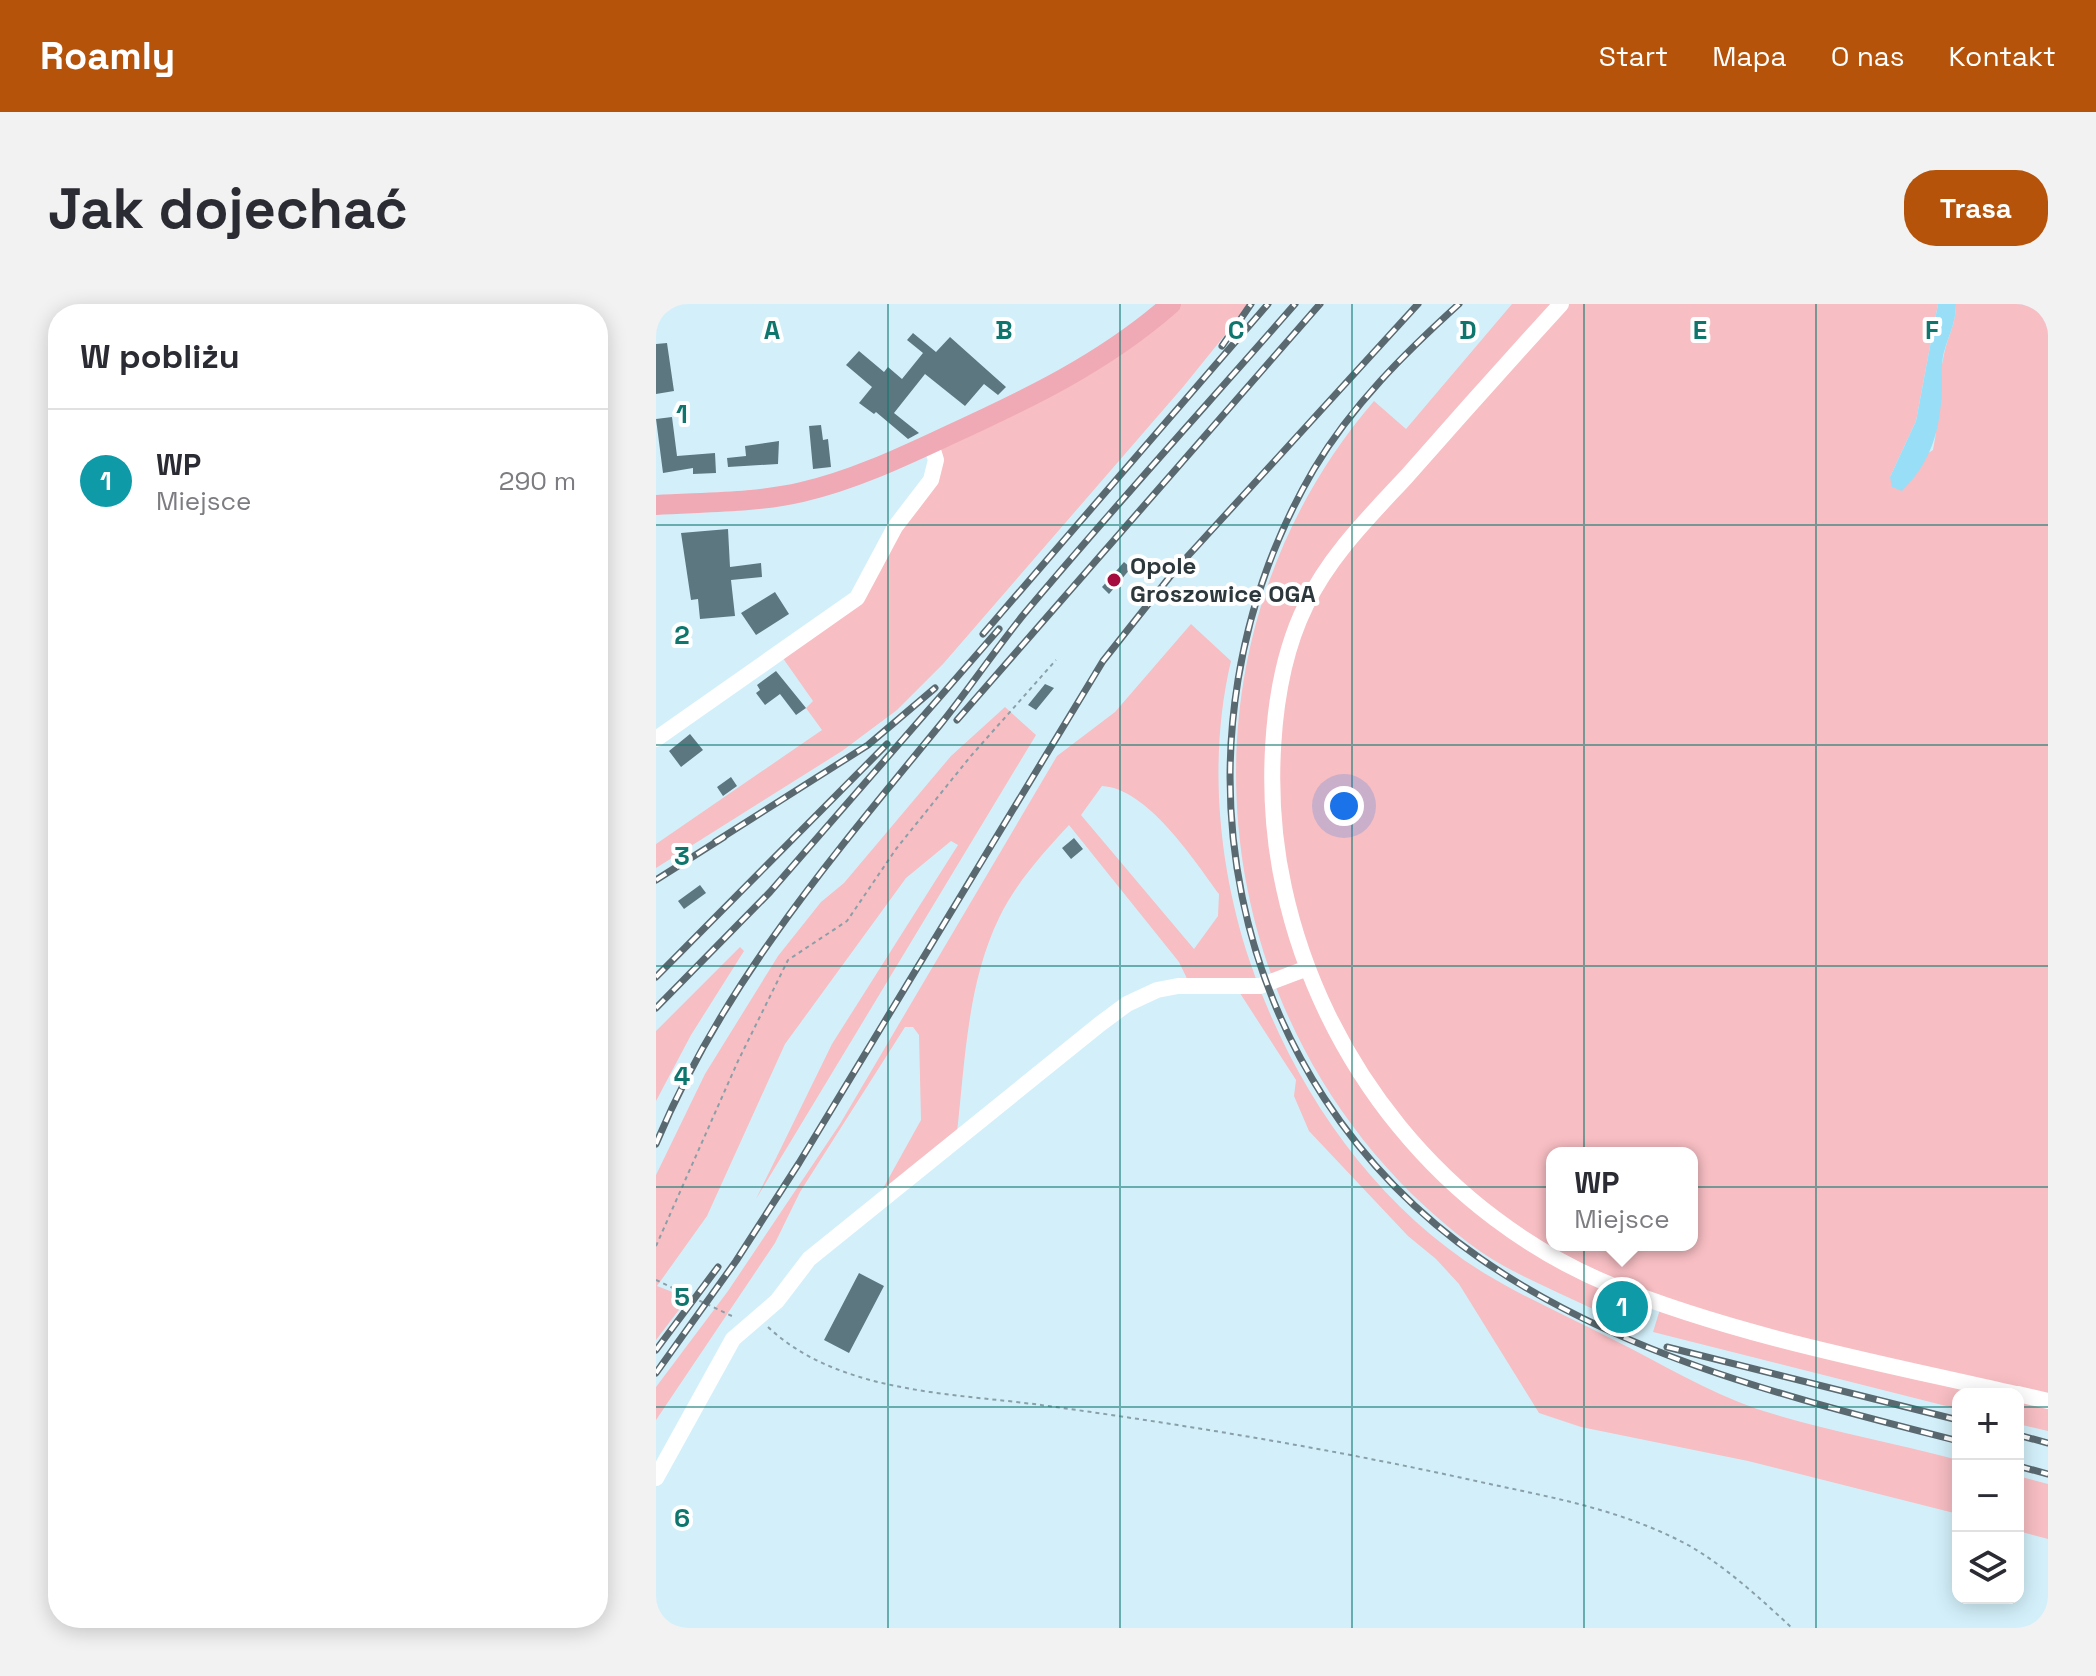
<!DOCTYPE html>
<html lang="pl">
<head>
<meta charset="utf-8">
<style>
	body { margin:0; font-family:"Space Grotesk",sans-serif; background:#f2f2f3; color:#2b2b33 }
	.controls { position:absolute; right:24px; bottom:24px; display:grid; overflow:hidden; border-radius:16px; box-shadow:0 4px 20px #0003 }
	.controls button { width:72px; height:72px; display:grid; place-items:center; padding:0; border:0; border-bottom:2px solid #e1e1e2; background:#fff; color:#2b2b33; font:40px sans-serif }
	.you { position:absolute; left:688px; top:502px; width:28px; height:28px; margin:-20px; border:6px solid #fff; border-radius:50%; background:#1a73e8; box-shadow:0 0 0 12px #1a73e833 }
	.badge { display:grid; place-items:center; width:52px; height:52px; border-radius:50%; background:#b45309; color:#fff; font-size:26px; font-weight:700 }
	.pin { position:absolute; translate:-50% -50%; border:4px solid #fff; box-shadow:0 2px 8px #0006 }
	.popup { position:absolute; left:890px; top:843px; width:152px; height:104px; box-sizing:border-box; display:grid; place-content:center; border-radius:16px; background:#fff; filter:drop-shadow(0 2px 6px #0005); font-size:26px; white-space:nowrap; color:#7c7c81 }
	.popup b { font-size:30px; color:#2b2b33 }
	.popup::after { content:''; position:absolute; left:50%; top:100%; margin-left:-16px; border:16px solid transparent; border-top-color:#fff }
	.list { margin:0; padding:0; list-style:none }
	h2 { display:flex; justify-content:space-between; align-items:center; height:104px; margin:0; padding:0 32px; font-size:34px }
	h2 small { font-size:26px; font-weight:400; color:#7c7c81 }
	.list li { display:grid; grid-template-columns:52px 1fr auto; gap:24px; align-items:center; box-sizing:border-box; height:144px; padding:0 32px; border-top:2px solid #e1e1e2 }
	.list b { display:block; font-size:30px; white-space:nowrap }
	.list p { margin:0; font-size:26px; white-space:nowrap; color:#7c7c81 }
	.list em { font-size:26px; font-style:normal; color:#7c7c81 }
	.icon { flex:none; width:44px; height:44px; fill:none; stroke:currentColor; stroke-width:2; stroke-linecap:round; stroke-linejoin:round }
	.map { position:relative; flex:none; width:1392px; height:1324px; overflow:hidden; border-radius:32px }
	header { display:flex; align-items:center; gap:48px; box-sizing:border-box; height:112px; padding:0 40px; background:#b45309; color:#fff }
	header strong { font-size:38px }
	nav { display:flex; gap:44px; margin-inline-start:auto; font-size:28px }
	.intro { display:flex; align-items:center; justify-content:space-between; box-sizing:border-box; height:192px; padding:0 48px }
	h1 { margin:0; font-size:56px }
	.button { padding:20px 36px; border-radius:32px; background:#b45309; color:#fff; font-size:28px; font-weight:700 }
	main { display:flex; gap:48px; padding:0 48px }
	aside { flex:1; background:#fff; border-radius:32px; box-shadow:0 4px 20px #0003 }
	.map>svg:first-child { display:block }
</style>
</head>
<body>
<header>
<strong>Roamly</strong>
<nav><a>Start</a><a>Mapa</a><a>O nas</a><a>Kontakt</a></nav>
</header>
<div class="intro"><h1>Jak dojechać</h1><a class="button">Trasa</a></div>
<main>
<aside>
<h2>W pobliżu<small></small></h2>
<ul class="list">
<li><span class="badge" style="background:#0f9aa8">1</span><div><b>WP</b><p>Miejsce</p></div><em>290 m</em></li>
</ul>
</aside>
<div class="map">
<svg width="1392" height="1324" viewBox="0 0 1392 1324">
	<rect width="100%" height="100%" fill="#d3f0fa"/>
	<path fill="#f7bec3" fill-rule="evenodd" d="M515,0H594L527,83L287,360L241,406L186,447L0,564V540L166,426L150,404L157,397L124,350L187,305L269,186L275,140L368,96Z
		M856,0H1282L1260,117L1234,173L1277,146C1284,114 1281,80 1288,50C1292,32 1300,19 1300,0H1392V1127L1362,1120V1090H1302V1105L997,1028L1006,999L947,977L937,1005C896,985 851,968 814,940C548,739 499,352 718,97L750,125ZM896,849H1036V941H896Z
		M535,320L575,357C552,454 562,563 594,658C636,781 715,899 828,969C869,994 915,1014 958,1036C1004,1059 1052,1088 1101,1105C1166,1126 1236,1138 1302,1156V1210L1092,1157L925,1123L883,1109L803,980L780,955L752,932L653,827L638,792L640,776L580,683H535L523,658L413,521C388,548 359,580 343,614C310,682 309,763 300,837L215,906L265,816L263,731L257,723H249L144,888L119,939L0,1116V1083L72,987L184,820L401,452L459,408ZM446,482C491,484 538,556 563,590L562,612L538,645L425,511Z
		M349,403L380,431L100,895L176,740L302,541L295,537L250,574L129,740L51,912L1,982L32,994L0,1036V871L49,770L122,652L165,598L188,579L295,452Z
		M84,643L88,647L35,731L0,797V727Z
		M1362,1172L1392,1180V1235L1362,1227Z"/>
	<path fill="#98def7" d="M1282,0H1300C1300,18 1293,31 1288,48C1285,59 1286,74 1286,85C1284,126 1276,157 1246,187L1236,183L1234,173L1260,117Z"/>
	<path fill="#5d7781" d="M257,29L280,48L294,33L350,83L342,91L328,80L309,102L269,70L238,109L263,129L252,135L220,108L218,110L203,99L216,83L190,61L203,47L228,68L232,63L246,75L267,49L251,36Z
		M11,39L18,87L0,90V40Z
		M16,113L21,152L59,149L60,169L37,170V164L7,169L0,115Z
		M165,121L167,136L172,135L175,163L157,165L153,122Z
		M123,137L122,160L72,163L71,154L90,152L89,142Z
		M72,225L74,263L105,259L106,273L75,276L79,312L44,315L42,295L35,296L25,229Z
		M468,258L475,264L453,290L446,283Z
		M119,288L133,310L100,331L85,309Z
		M120,367L150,404L140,411L124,390L109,401L100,389L104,386L101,381Z
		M389,380L398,384L380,406L372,401Z
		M34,430L47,446L25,463L13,447Z
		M75,473L81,482L67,492L61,483Z
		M418,534L427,545L415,555L406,544Z
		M44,581L50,589L28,605L22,597Z
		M203,969L228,982L193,1049L168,1036Z
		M956,993L981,1002L977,1013L952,1004Z"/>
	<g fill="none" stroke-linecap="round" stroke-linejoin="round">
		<path stroke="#8a9fa7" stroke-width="2" stroke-dasharray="4 4" stroke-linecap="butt" d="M0,942L82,757L132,656L191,617L240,545L314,453L400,356
			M0,976L78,1013
			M112,1023C182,1089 295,1089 385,1101C531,1121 676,1145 820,1177C893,1193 965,1205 1032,1241C1069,1262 1105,1295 1136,1324"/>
		<path stroke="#fff" stroke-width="16" d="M905,0C853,57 802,114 751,172C714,212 674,251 650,301C611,380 609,499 628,584C666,759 788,912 955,981C1084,1033 1225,1059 1360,1090
			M0,435L201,294L239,223L275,176L280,156L275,140
			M1362,1090L1392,1097
			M0,1174L77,1035L121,997L153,955L444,720L471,700L501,686L522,682H604L649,665"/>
		<path stroke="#f0aab5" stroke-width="20" d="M0,201C48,198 99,199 146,188C195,177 244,154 289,133C370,96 448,59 515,0"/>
		<g stroke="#5a6970" stroke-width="7">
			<path id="rail" d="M803,0C749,49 696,101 658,165C502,432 567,777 825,955C968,1054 1136,1094 1302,1137
				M566,42L595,0
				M327,330L612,0
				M301,416L664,0
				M59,538L212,441L279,384
				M0,576L68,533
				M0,673L231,440
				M0,704L114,588L343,325
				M0,840C66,681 176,553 284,421C313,385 339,346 368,310C456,205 549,103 639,0
				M1011,1043L1302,1116
				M0,1046L62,963
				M0,1069L80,957L143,859L447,357L520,265L762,0
				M1362,1131L1392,1139
				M1362,1162L1392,1170"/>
		</g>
		<use href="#rail" stroke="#fff" stroke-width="4" stroke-dasharray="12" stroke-linecap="butt"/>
	</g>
	<path fill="none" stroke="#0f766e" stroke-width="2" stroke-opacity="0.55" d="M232,0V1324M464,0V1324M696,0V1324M928,0V1324M1160,0V1324M0,221H1392M0,441H1392M0,662H1392M0,883H1392M0,1103H1302M1362,1103H1392"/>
	<circle fill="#a50b3d" stroke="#fff" stroke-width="3" cx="458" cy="276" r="8"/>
	<g text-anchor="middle" stroke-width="8" stroke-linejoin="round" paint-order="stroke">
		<g font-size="24" font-weight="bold" fill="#2d383d" stroke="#fff" text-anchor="start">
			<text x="474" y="270">Opole<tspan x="474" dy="28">Groszowice OGA</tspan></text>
		</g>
	</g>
	<g font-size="26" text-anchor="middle" font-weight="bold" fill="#0f766e" stroke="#fff" stroke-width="8" stroke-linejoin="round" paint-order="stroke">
		<text x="116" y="35">A</text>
		<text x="348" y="35">B</text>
		<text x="580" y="35">C</text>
		<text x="812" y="35">D</text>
		<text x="1044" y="35">E</text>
		<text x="1276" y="35">F</text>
		<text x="26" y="119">1</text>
		<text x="26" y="340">2</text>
		<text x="26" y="561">3</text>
		<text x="26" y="781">4</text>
		<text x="26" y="1002">5</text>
		<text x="26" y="1223">6</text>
	</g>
</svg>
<div class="controls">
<button>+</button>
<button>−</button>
<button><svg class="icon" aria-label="layers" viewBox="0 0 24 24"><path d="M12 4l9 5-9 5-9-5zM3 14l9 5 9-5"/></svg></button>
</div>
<div class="you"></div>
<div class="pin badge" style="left:966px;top:1003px;background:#0f9aa8">1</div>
<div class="popup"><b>WP</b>Miejsce</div>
</div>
</main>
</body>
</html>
